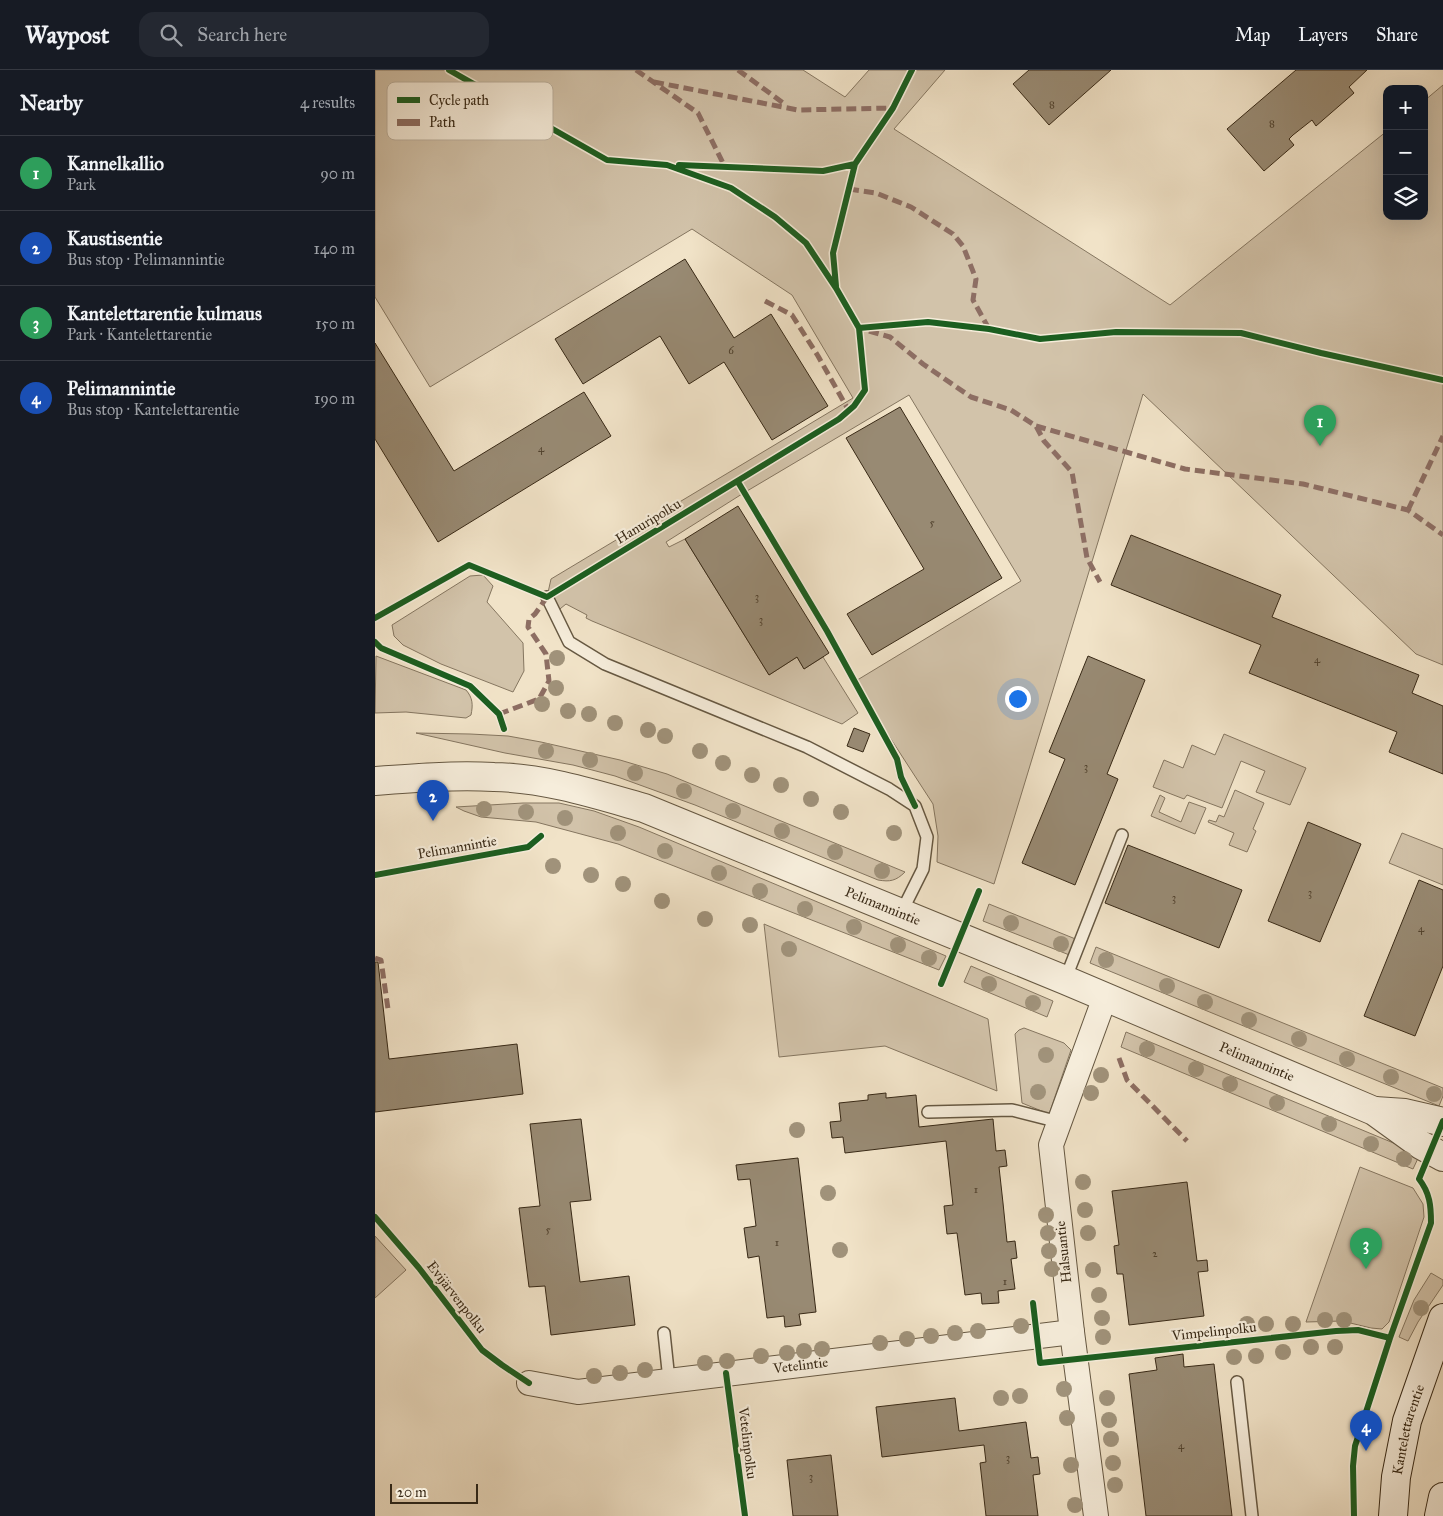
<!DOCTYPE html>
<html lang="en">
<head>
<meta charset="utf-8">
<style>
	body { margin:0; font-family:"IM FELL Great Primer",serif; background:#242831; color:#f1f3f6 }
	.controls { position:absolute; right:15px; top:15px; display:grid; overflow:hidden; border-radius:10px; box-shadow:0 5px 20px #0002 }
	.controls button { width:45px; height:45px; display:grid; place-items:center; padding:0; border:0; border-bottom:1px solid #363941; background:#171b24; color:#f1f3f6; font:25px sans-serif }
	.scale { position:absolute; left:15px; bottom:12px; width:88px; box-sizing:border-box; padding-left:5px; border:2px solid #382916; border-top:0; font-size:14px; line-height:18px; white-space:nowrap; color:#382916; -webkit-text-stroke:4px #f6eddb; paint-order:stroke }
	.you { position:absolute; left:642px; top:628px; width:18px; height:18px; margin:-12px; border:4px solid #fff; border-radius:50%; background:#1a73e8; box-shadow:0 0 0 8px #1a73e833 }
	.badge { display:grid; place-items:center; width:32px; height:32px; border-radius:50%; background:#d93025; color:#fff; font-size:16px; font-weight:700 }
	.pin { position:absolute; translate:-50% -41px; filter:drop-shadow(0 1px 2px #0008) }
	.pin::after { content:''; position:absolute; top:26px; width:18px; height:15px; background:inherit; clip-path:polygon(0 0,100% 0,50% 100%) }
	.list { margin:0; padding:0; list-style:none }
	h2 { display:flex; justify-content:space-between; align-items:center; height:65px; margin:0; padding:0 20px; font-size:21px }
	h2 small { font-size:16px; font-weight:400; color:#9ea1a6 }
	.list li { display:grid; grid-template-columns:32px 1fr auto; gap:15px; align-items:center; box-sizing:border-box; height:75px; padding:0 20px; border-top:1px solid #363941 }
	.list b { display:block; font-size:19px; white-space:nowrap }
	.list p { margin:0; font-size:16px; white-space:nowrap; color:#9ea1a6 }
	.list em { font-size:16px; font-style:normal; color:#9ea1a6 }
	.icon { flex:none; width:28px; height:28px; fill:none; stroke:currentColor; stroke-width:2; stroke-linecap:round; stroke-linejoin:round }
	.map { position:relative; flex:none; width:1068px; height:1446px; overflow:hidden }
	header { display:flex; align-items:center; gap:30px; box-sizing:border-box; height:70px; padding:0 25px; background:#171b24; border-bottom:1px solid #363941 }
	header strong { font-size:24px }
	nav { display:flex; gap:28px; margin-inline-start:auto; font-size:18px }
	.search { width:350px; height:45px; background:#242831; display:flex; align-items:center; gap:12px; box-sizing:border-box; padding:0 18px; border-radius:15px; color:#9ea1a6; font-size:19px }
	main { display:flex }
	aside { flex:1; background:#171b24 }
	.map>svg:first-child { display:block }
</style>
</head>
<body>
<header>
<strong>Waypost</strong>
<div class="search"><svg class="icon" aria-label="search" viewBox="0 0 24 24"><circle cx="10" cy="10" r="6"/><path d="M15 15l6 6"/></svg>Search here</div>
<nav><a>Map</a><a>Layers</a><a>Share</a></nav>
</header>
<main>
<aside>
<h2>Nearby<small>4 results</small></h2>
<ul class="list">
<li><span class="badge" style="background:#2e9e5b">1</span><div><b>Kannelkallio</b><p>Park</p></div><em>90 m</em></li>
<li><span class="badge" style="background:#1a4fb4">2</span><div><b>Kaustisentie</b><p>Bus stop · Pelimannintie</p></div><em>140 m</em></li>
<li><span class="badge" style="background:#2e9e5b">3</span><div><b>Kantelettarentie kulmaus</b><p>Park · Kantelettarentie</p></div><em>150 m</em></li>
<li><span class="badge" style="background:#1a4fb4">4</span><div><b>Pelimannintie</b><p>Bus stop · Kantelettarentie</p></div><em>190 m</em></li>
</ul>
</aside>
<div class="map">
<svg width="1068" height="1446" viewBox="0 0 1068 1446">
	<rect width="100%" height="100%" fill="#f1e3c8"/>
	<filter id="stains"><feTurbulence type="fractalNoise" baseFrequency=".004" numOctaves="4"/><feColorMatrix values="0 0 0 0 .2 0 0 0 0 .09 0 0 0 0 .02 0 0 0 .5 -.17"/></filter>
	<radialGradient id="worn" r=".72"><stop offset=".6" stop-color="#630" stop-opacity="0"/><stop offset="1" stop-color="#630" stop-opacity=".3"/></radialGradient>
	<path fill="#d2c3aa" stroke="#857660" d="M0,0H428L470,27L494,0H570L519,59L795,235L1012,61V146H1049V31L1068,15V595L1041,584L768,324L619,814L562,792L563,766L558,734L479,612L646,511L534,325L367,424L291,472L294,477L310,469L394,605L422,587L429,599L448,587L483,643L467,654L217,551L211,548L212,545L191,534L180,543L172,527L176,509L478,328L417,225L317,159L55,317L0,227Z
		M108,505L118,516L112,532L148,573L149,601L138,622L66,594L28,575L19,566L17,555L95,506Z
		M1,586L91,620C98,628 98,635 96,645L91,648L31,642L0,643Z
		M41,663L95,664L133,666L166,672L245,690L292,704L530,802C521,811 515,812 503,810L320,735L240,706L198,695L130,683Z
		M849,664L931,698L915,735L881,722L890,701L866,691L847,738L812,725L809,729L778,717L789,690L808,698L817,675L840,685Z
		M860,720L889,733L878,759L881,761L872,782L854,775L859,763L833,752L834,750L841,752L844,745L849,747Z
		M785,725L790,728L784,742L806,752L814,732L831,738L820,764L776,746Z
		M148,733H184L219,741L264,757L571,886L564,900L243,774L161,752L106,747L89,741L81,737Z
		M1027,763L1068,779V815L1014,793Z
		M614,834L703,870L697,886L608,851Z
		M389,854L613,949L622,1021L510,976L404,987Z
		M721,877L1068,1018V1026L1064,1036L715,893Z
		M596,896L678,931L672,947L589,912Z
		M649,958L689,973L696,980L674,1044L647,1033L640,964L644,960Z
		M751,962L1045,1084L1038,1099L746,977Z
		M985,1097L1038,1118L1048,1134L1049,1147L1014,1252L1007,1259L996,1258L967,1251L931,1252Z
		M0,1166L31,1200L0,1228Z
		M1056,1203L1068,1210V1215L1043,1252L1033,1271L1024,1267L1039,1230Z"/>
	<path fill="#988a73" stroke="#382916" d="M654,0H736L674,55L638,14Z
		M921,0H992L974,17L979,23L941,56L937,50L918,65L914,69L919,75L889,101L852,59Z
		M310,189L359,268L396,244L453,336L397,370L349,292L314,314L285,266L208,314L180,269Z
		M0,273L79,401L209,322L236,366L63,472L0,369Z
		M525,337L627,508L497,585L472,544L549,499L471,368Z
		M363,436L454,583L429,599L422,587L394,605L310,469Z
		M756,465L906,525L897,547L1044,605L1037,623L1068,636V704L1014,682L1022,662L874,603L886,575L736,515Z
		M713,586L770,610L732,704L743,709L700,815L647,793L690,689L674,682Z
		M479,658L495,664L488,682L472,676Z
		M933,752L986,774L945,872L893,851Z
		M753,775L867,820L844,878L730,833Z
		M1044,810L1068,820V896L1040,966L989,946Z
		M0,892H3L14,989L142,974L148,1024L0,1042Z
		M511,1023V1028L541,1025L544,1057L618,1049L621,1081L630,1080L632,1096L624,1097L628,1133L632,1172L640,1171L642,1188L636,1189L640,1219L623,1221L624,1233L607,1234L606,1223L590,1225L582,1163L572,1164L569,1136L578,1135L571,1071L470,1083L468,1067L457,1068L455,1052L466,1051L464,1033L493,1030V1025Z
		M206,1049L216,1130L195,1132L205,1212L254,1206L260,1255L176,1265L170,1216L154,1217L144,1138L165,1136L155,1054Z
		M423,1088L441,1242L424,1244L426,1255L410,1257L409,1246L392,1248L384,1186L373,1188L369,1158L381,1156L375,1109L363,1110L361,1095Z
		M812,1112L822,1191L832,1190L833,1201L823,1202L829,1246L754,1255L748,1204H742L739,1176L744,1175L737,1121Z
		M808,1284L809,1297L839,1294L857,1446H771L754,1304L782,1300L780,1288Z
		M580,1328L584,1361L651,1352L656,1388L663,1387L665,1404L658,1405L663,1446H611L605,1393L611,1392L609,1375L507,1387L501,1337Z
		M456,1385L463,1446H418L412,1390Z"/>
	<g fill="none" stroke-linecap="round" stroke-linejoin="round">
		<g stroke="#665842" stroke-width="14">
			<path id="service" d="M172,527L194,572L230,594L432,677L514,719L540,736L552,767L548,799L526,843
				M690,910L747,765
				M553,1042L637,1040L684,1052
				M289,1263L294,1310
				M862,1312L877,1446"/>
		</g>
		<g stroke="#665842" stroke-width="26">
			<g id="minor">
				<path id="s1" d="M154,1313L203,1322L697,1262"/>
				<path d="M721,1446L697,1262L676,1075L730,927"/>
			</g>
		</g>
		<g stroke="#665842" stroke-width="30">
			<g id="tertiary">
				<path id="s2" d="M0,711C39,708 79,705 119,707C170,708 220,724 269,738L690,910L999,1041L1046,1075L1068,1087"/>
				<path d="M1000,1041L1030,1043L1068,1052"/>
			</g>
		</g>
		<g stroke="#382916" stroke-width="30">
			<g id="secondary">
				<path id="s3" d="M1018,1446L1021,1407L1032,1351L1068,1248"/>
				<path d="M1064,1446L1068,1427"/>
			</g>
		</g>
		<use href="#service" stroke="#f6eddb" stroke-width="11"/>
		<use href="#minor" stroke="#f6eddb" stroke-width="24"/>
		<use href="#tertiary" stroke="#f6eddb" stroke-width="28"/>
		<use href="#secondary" stroke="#f6eddb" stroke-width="28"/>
		<path stroke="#8d6e63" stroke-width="5" stroke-dasharray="10 5" stroke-linecap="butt" d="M261,0L323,43L350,97
			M363,0L411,35
			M279,12L423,40L518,38
			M474,119L501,123L536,137L578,164L588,176L601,209L598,230L614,259
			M390,231L417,245L443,286L474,341
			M494,261L515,267L548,294L596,327L636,340L661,356L669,371L697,402L712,488L725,512
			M661,356L810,399L928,414L1033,440L1068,465
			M1033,440L1068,366
			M124,644L164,629L174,611L171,584L153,557L154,549L160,544L172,527
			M0,888L6,890L13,939
			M744,988L752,1010L812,1071"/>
		<g stroke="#f6eddb" stroke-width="9">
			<path id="cycleway" d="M74,0L232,90L292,95L356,118L400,147L431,173L461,218L484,258L553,252L614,259L665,269L741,262L866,263L946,283L1068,310
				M304,95L448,101L480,94L518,38L537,0
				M461,216L458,183L480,94
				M363,412L452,561L522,689L526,707L540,736
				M0,548L94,495L172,527L464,349L479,336L490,320L484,258
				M0,572L6,578L95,616L124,644L129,659
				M0,805L153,777L166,766
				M566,914L604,821
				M0,1147L44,1198L107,1280L127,1295L154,1313
				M658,1233L665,1293L961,1261L983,1260L1015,1268
				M351,1303L370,1446
				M979,1446L978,1396L980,1376L1015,1268L1056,1153C1056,1136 1055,1123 1044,1109L1068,1051"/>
		</g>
		<use href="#cycleway" stroke="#1b5e20" stroke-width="6"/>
	</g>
	<g fill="#a0927a">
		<circle cx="182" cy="588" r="8"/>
		<circle cx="181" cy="618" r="8"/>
		<circle cx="167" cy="634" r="8"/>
		<circle cx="193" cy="641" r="8"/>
		<circle cx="214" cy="644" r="8"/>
		<circle cx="240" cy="653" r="8"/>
		<circle cx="273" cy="660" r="8"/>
		<circle cx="290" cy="666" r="8"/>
		<circle cx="171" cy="681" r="8"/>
		<circle cx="325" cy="681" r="8"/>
		<circle cx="215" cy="690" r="8"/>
		<circle cx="348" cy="693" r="8"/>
		<circle cx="260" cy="703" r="8"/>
		<circle cx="377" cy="705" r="8"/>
		<circle cx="406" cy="715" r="8"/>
		<circle cx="309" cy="721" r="8"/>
		<circle cx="436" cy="729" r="8"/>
		<circle cx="109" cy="739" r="8"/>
		<circle cx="358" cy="741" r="8"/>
		<circle cx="151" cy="742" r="8"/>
		<circle cx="466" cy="742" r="8"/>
		<circle cx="190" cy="748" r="8"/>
		<circle cx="407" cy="761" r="8"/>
		<circle cx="243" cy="763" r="8"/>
		<circle cx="519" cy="763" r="8"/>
		<circle cx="290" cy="781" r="8"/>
		<circle cx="460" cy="782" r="8"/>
		<circle cx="178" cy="796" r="8"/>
		<circle cx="507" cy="801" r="8"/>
		<circle cx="344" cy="803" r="8"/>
		<circle cx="216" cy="805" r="8"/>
		<circle cx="248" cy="814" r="8"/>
		<circle cx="385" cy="821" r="8"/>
		<circle cx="287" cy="831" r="8"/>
		<circle cx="430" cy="839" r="8"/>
		<circle cx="330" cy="849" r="8"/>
		<circle cx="636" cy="853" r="8"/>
		<circle cx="375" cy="855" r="8"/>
		<circle cx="479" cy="857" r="8"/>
		<circle cx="686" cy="874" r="8"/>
		<circle cx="523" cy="875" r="8"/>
		<circle cx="414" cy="879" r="8"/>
		<circle cx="554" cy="888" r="8"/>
		<circle cx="731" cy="890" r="8"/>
		<circle cx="614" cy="914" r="8"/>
		<circle cx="792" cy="916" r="8"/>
		<circle cx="830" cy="932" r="8"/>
		<circle cx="658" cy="933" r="8"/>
		<circle cx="874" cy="950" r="8"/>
		<circle cx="924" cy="969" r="8"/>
		<circle cx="772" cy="979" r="8"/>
		<circle cx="671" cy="985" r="8"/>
		<circle cx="972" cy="989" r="8"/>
		<circle cx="821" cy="999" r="8"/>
		<circle cx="726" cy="1005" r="8"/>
		<circle cx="1016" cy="1007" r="8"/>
		<circle cx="855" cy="1014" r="8"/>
		<circle cx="663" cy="1022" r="8"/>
		<circle cx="716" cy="1023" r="8"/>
		<circle cx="1059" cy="1024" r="8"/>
		<circle cx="902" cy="1033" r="8"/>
		<circle cx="954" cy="1054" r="8"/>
		<circle cx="422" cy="1060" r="8"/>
		<circle cx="996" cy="1074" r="8"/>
		<circle cx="1029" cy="1089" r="8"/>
		<circle cx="708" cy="1112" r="8"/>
		<circle cx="453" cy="1123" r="8"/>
		<circle cx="710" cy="1140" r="8"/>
		<circle cx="671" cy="1145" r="8"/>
		<circle cx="673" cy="1163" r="8"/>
		<circle cx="713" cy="1163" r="8"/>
		<circle cx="465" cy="1180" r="8"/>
		<circle cx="674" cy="1181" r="8"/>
		<circle cx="677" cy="1199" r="8"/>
		<circle cx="718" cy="1200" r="8"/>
		<circle cx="724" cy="1225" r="8"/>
		<circle cx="1046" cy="1238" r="8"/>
		<circle cx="727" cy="1248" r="8"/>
		<circle cx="950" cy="1250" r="8"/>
		<circle cx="969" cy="1250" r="8"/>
		<circle cx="872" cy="1254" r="8"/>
		<circle cx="891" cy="1254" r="8"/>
		<circle cx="918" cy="1254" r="8"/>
		<circle cx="646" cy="1256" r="8"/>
		<circle cx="603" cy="1261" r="8"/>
		<circle cx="580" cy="1263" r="8"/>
		<circle cx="556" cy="1266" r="8"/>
		<circle cx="728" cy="1267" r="8"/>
		<circle cx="532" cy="1269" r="8"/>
		<circle cx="505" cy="1273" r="8"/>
		<circle cx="936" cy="1277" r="8"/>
		<circle cx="960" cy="1277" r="8"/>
		<circle cx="447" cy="1279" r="8"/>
		<circle cx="429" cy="1281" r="8"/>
		<circle cx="908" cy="1282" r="8"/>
		<circle cx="412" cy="1283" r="8"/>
		<circle cx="386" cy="1286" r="8"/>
		<circle cx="881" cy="1286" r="8"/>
		<circle cx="859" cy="1287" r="8"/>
		<circle cx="352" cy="1291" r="8"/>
		<circle cx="330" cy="1293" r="8"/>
		<circle cx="270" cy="1300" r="8"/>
		<circle cx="245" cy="1303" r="8"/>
		<circle cx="219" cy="1306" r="8"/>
		<circle cx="689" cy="1319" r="8"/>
		<circle cx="645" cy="1326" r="8"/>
		<circle cx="626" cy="1328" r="8"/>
		<circle cx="732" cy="1328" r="8"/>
		<circle cx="692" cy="1348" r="8"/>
		<circle cx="734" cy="1350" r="8"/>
		<circle cx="736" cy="1369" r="8"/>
		<circle cx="738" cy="1393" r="8"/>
		<circle cx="696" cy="1395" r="8"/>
		<circle cx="740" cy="1415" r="8"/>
		<circle cx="700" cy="1435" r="8"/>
	</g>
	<g text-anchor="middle" stroke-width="4.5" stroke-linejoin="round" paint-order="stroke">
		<g font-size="11" fill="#50412d">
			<text x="677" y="38">8</text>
			<text x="897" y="57">8</text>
			<text x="356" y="284">6</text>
			<text x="166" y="382">4</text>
			<text x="557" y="456">5</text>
			<text x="382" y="530">3</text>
			<text x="386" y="553">3</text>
			<text x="942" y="593">4</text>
			<text x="711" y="700">3</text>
			<text x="935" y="826">3</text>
			<text x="799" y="831">3</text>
			<text x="1046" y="862">4</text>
			<text x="601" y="1123">1</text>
			<text x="173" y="1163">5</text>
			<text x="402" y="1176">1</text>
			<text x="780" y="1187">2</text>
			<text x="630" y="1215">1</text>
			<text x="806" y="1379">4</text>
			<text x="633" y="1391">3</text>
			<text x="436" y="1410">3</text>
		</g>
		<g font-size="14" fill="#382916" stroke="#f6eddb">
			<text transform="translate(273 451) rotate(-31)" y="5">Hanuripolku</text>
			<text transform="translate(82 777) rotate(-10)" y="5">Pelimannintie</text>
			<text dy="5" stroke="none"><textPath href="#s2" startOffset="531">Pelimannintie</textPath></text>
			<text dy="5" stroke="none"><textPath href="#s2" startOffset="936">Pelimannintie</textPath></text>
			<text transform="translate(688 1182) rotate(-96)" y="5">Halsuantie</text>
			<text transform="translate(82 1227) rotate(52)" y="5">Evijärvenpolku</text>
			<text transform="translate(839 1261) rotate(-6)" y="5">Vimpelinpolku</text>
			<text dy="5" stroke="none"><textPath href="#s1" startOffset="274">Vetelintie</textPath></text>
			<text dy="5" stroke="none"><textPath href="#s3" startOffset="88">Kantelettarentie</textPath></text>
			<text transform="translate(373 1373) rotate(83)" y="5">Vetelinpolku</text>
		</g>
	</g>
	<rect x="12" y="12" width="166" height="58" rx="8" fill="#f6eddb" stroke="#bdb2a0" stroke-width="1"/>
	<rect x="22" y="27" width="23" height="6" fill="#1b5e20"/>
	<rect x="22" y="49" width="23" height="7" fill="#8d6e63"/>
	<g font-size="14" fill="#382916">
		<text x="54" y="35">Cycle path</text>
		<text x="54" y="57">Path</text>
	</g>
	<rect width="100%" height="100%" filter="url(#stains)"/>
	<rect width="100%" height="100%" fill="url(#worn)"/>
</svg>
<div class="controls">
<button>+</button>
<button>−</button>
<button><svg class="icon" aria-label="layers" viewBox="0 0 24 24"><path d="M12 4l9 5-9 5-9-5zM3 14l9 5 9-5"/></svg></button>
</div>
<div class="scale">20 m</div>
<div class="you"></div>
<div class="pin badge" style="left:945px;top:376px;background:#2e9e5b">1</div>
<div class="pin badge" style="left:58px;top:751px;background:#1a4fb4">2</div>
<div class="pin badge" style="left:991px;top:1199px;background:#2e9e5b">3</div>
<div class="pin badge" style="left:991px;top:1381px;background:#1a4fb4">4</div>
</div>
</main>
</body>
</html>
